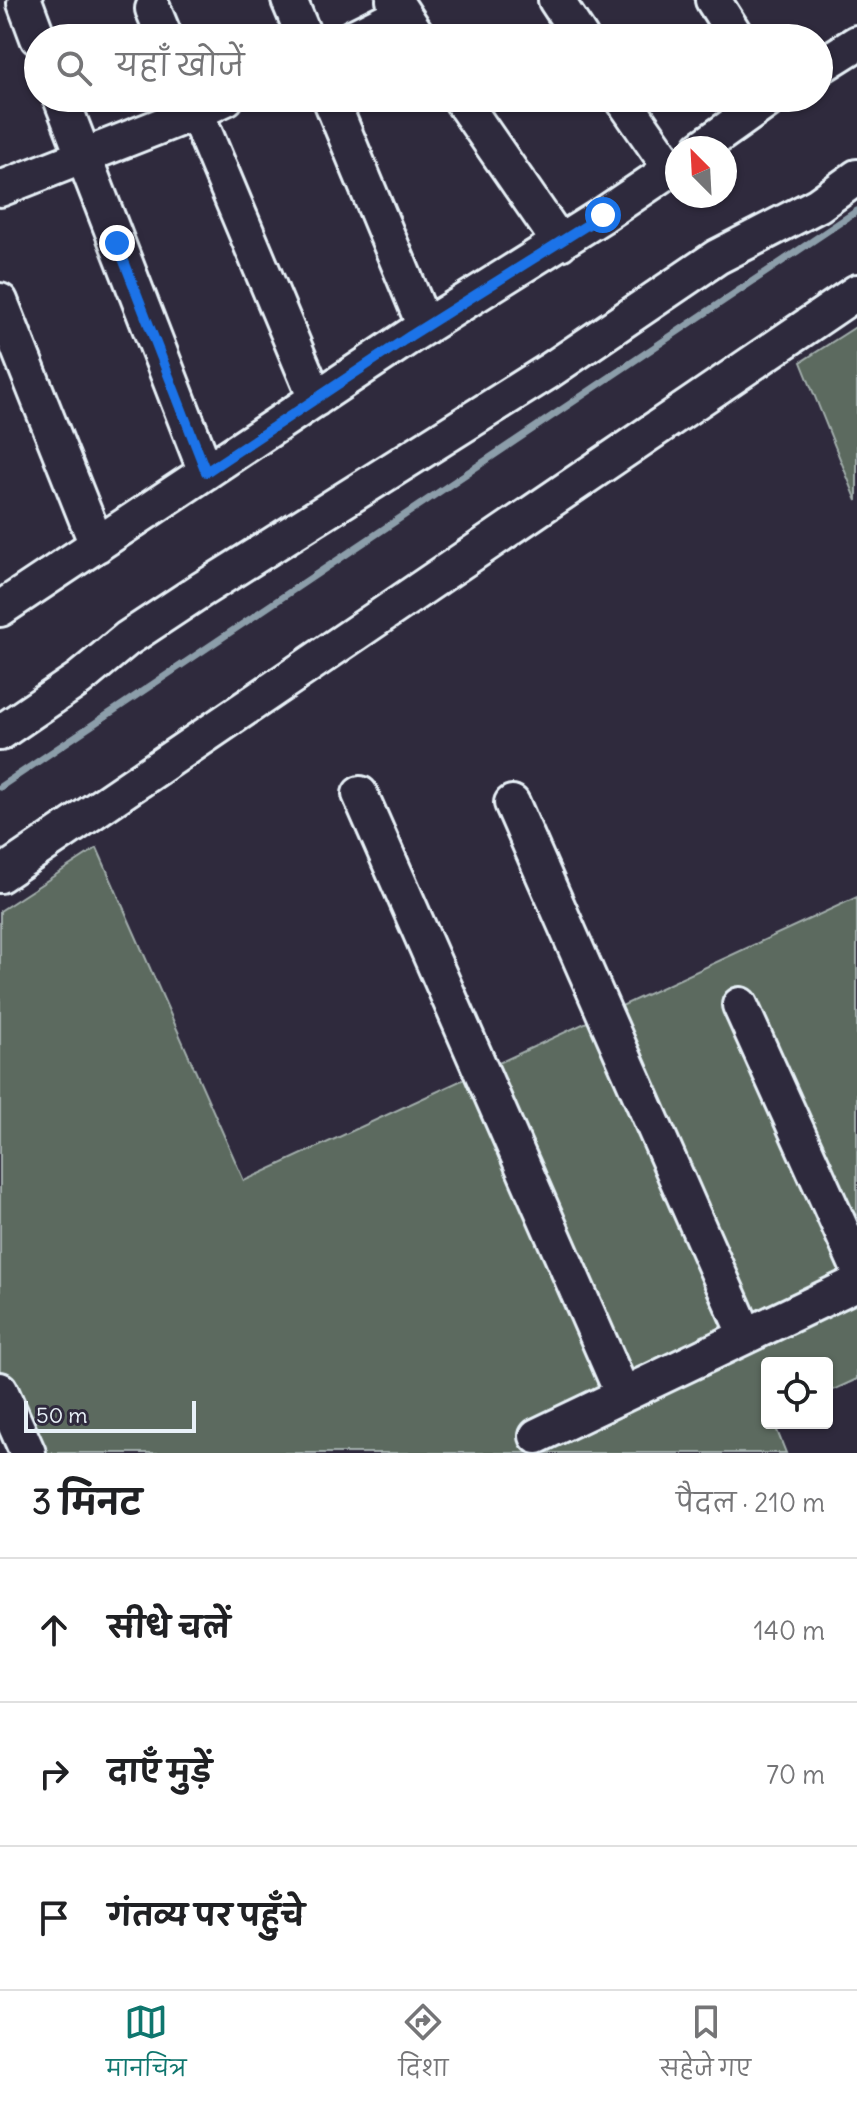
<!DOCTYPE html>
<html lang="hi">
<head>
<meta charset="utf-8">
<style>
	body { margin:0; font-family:Delius,"Playpen Sans Deva",sans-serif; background:#f6f6f6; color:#202124 }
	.controls { position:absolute; right:24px; bottom:24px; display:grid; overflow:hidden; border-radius:8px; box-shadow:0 2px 6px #0004 }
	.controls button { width:72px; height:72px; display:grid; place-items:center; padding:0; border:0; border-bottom:2px solid #e0e0e0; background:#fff; color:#202124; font:40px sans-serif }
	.compass { position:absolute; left:665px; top:136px; width:72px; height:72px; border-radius:50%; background:#fff; box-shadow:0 2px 6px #0004; rotate:336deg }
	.scale { position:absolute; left:24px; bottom:20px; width:172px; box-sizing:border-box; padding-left:8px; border:4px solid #e8f1f8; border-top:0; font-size:22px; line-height:28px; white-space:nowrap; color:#e8f1f8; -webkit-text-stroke:6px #2f2a3d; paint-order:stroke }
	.stop { position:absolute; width:24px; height:24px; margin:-18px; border:6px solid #1a73e8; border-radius:50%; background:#fff }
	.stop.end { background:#1a73e8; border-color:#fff; box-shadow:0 2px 8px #0008 }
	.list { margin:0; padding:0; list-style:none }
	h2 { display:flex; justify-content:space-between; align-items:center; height:104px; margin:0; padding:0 32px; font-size:34px }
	h2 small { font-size:26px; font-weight:400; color:#757577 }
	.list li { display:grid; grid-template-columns:52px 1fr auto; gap:24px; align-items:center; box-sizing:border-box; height:144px; padding:0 32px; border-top:2px solid #e0e0e0 }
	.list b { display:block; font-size:30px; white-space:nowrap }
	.list em { font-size:26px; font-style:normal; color:#757577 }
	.icon { flex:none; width:44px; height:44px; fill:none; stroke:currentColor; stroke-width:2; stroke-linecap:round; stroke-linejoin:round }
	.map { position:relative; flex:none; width:857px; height:1453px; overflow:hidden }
	.search { position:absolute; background:#fff; box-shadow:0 2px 6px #0004; left:24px; right:24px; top:24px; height:88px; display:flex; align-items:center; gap:20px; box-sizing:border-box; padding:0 28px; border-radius:44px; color:#757577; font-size:30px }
	.sheet { height:536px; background:#fff }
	nav { display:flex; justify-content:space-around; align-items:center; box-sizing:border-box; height:112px; border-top:2px solid #e0e0e0; background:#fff; font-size:22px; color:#757577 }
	nav a { display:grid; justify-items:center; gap:4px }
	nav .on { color:#0f766e }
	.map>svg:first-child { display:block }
</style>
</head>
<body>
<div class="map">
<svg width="857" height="1453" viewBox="0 0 857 1453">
	<rect width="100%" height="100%" fill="#2f2a3d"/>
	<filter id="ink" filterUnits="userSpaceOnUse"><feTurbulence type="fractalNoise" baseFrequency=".0125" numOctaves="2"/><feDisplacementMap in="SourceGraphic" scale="16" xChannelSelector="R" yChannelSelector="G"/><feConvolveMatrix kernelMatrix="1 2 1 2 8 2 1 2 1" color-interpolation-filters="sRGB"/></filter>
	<g filter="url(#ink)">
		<path fill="#5c6a5f" stroke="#a2aeac" stroke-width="2" d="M857,326V501L801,362Z
			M97,848L244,1181L857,897V1379L827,1393V1363H767V1423H774L786,1453H37L0,1374V911Z"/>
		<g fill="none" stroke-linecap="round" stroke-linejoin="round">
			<path stroke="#8c9eaa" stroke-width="7" d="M0,787L857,211"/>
			<g stroke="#e8f1f8" stroke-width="40">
				<path id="minor" d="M289,0L305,38
					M394,0L419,38
					M556,0L581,38
					M713,0L737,38
					M25,3L38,38
					M153,9L165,38
					M352,38L402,13
					M819,67L857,43
					M61,98L206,472
					M190,98L316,399
					M330,98L425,327
					M460,98L560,243
					M622,98L671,169
					M701,148L771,98
					M0,189L196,112L226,98
					M0,301L97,545
					M0,609L410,336L603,215L677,165
					M0,733L79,679L127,639L201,590L549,371L717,257L818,205L857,177
					M360,794L623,1395
					M512,803L746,1336
					M0,875L857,292
					M740,1005L857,1265
					M0,1390L28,1453
					M537,1436L857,1283"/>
			</g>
			<use href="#minor" stroke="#2f2a3d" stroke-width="34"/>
		</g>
	</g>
	<g fill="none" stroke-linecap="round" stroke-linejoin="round" filter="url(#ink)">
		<path stroke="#1a73e8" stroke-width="10" d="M117,243L206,472L410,336L603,215"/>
	</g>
</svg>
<div class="controls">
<button><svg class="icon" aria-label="locate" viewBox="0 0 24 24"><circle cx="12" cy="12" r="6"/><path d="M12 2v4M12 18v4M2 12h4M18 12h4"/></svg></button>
</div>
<svg class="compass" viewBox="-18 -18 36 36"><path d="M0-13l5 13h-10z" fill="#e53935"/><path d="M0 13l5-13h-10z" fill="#757577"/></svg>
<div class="scale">50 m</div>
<div class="stop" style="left:603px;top:215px"></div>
<div class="stop end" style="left:117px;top:243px"></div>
<div class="search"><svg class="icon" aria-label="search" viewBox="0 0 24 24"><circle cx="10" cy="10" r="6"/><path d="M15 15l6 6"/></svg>यहाँ खोजें</div>
</div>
<section class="sheet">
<h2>3 मिनट<small>पैदल · 210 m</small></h2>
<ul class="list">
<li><svg class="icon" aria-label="ahead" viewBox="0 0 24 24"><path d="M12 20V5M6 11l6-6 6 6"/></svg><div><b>सीधे चलें</b></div><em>140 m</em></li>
<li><svg class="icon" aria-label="right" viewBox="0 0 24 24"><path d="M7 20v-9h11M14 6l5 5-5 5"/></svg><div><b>दाएँ मुड़ें</b></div><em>70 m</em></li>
<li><svg class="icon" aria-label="arrive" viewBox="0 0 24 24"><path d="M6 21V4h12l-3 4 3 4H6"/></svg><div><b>गंतव्य पर पहुँचे</b></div></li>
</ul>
</section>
<nav>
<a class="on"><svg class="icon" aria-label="map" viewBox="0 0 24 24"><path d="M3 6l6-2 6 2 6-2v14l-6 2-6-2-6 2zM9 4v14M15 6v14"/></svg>मानचित्र</a>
<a><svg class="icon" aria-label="directions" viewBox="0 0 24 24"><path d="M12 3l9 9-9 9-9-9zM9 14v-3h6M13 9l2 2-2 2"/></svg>दिशा</a>
<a><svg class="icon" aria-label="saved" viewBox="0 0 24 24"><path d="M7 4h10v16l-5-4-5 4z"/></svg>सहेजे गए</a>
</nav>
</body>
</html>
